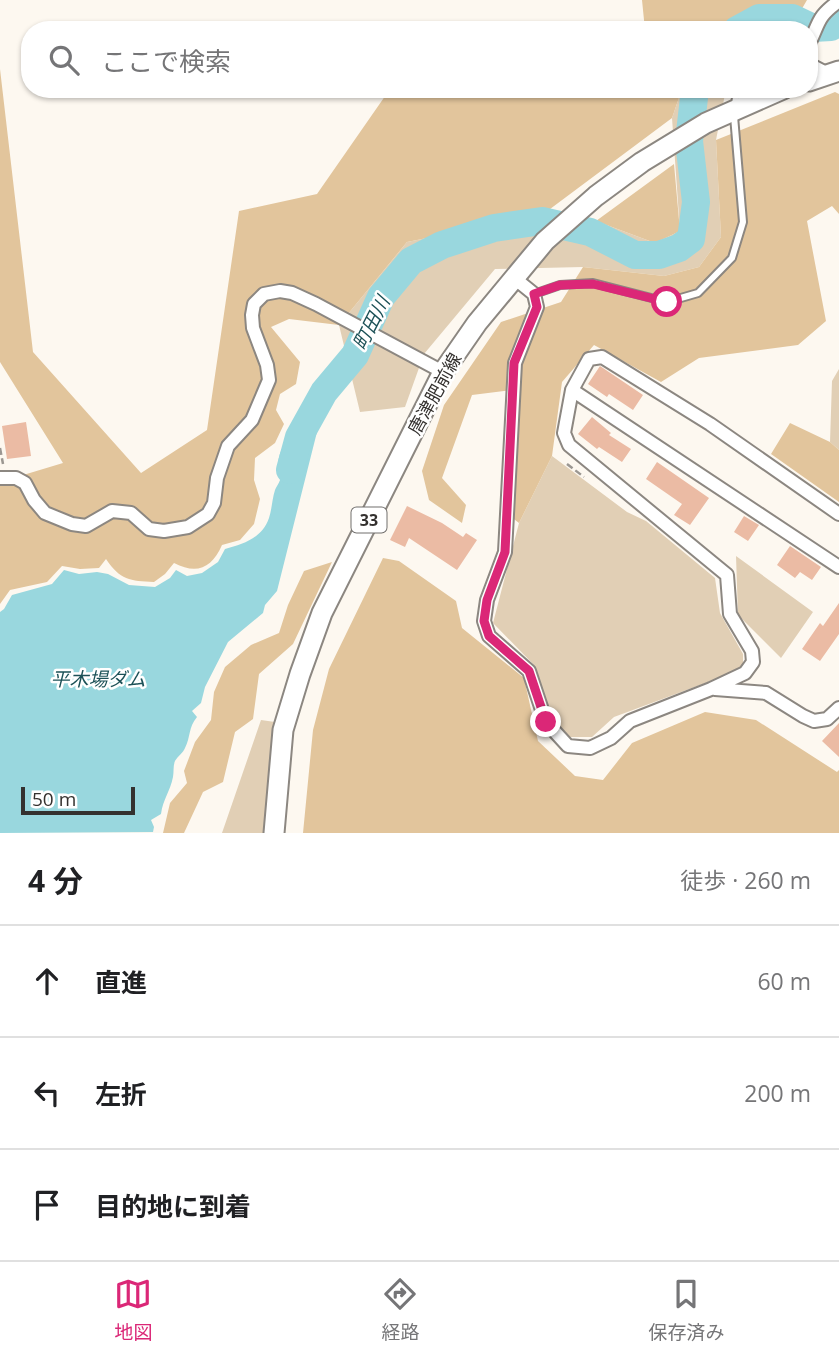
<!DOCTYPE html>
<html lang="ja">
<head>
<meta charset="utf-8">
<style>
	body { margin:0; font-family:"Open Sans","Noto Sans JP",sans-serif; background:#f2f2f2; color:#202124 }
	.scale { position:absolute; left:21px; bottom:18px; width:114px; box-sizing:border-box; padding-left:7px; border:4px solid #34312f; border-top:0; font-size:19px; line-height:24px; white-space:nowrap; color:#34312f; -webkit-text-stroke:5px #fff; paint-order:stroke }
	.stop { position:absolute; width:21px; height:21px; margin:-16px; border:5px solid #db2777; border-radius:50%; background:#fff }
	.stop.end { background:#db2777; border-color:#fff; box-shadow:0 2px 7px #0008 }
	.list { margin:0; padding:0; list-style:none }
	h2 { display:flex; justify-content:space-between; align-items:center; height:91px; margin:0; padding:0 28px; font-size:30px }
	h2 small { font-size:23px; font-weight:400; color:#757577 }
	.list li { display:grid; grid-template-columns:46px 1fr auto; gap:21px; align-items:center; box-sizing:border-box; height:112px; padding:0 28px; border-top:2px solid #e0e0e0 }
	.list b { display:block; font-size:26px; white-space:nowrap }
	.list em { font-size:23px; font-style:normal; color:#757577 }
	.icon { flex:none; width:38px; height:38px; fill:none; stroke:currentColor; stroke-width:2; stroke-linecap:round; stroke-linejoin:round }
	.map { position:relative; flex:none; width:839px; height:833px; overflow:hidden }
	.search { position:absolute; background:#fff; box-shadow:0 2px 5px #0004; left:21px; right:21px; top:21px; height:77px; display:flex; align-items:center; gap:18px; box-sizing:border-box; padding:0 24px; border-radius:28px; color:#757577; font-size:26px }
	.sheet { height:427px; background:#fff }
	nav { display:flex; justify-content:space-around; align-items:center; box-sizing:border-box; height:98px; border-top:2px solid #e0e0e0; background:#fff; font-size:19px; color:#757577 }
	nav a { display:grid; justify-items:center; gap:4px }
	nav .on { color:#db2777 }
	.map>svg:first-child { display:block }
</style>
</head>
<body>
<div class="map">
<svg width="839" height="833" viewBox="0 0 839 833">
	<rect width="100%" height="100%" fill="#fdf8f0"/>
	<path fill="#e1cfb5" d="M682,89H726L716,140L721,237L699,267L664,276L583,267L495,269L424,354L405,407L360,412L339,325L407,242L542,215L596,221L655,243L680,231L672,118Z
		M839,369V450L830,442L832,381Z
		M552,456L627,512L646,521L715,578L720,613L743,654V669L614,717L592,737H564L548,714L534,665L493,623L519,523Z
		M736,556L813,612L781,658L738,615Z
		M261,720L275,722L263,833H222Z"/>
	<path fill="#e2c59c" d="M642,0H807L793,24L757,30H645Z
		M0,69L33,352L141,473L207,430L239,211L317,194L390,89H682L672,118L542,215L407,242L339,325L289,319L271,327L300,362L296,384L280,394L276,410L284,424L275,443L255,458L254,480L260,499L254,524L240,540L222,545C212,568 197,575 174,563L165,574L154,582C130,581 120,580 106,559L99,568L80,569L62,566L47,582L10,590L0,604V482L63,463L0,362Z
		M835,92L839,94V214L832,206L807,221L826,321L798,345L699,358L661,382L594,345L562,382L552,456L519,523L510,516L520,389L472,395L442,478L466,505L462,523L429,500L422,471L444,405L501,322L561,302L583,267L664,276L699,267L721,237L716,140Z
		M674,164L680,231L655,243L596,221Z
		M790,423L830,442L839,450V502L771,454Z
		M383,558L399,561L456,601L462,628L524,678L538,741L575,776L603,780L632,743L705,712L756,720L837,772L839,770V833H303L313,730L329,669Z
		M332,562L293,644L259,674L253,719L235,732L223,782L203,792L184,833H163L170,803L187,783L184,771L195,742L211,720L214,692L225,667L251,645L279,633L288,605L304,571Z"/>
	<path fill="#99d7de" d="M318,428L277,591L265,605L263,613L228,642L205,687L201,703L192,711L197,717C188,728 191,736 185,748C183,753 178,756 175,761C173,765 174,772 173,777C170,792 163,799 161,814L151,820L154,827L153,832L0,833V612L4,609L12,595L52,584L64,570L79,574L97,572L108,574L129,585L155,587L170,578L176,570L187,576L202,573L218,562L225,549C244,544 262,538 269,518C272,509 272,499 275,490C277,485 281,481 281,475C280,466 278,473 278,464C279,450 286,440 297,432L310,440Z"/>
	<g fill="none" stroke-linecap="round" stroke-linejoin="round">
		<path stroke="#99d7de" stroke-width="28" d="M737,30L759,18H792L813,28L831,27L839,20
			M290,470L299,437L324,392L355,355L381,297L411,261L442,245L494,228L542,221L590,232L635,255H659L679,248L691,239L696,202L689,141L695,89"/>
	</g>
	<path fill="#ebbba4" d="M600,366L643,395L633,410L609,394L607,397L588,384Z
		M592,417L611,433L609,435L631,449L622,462L599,447L597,449L578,434Z
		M26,422L31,456L7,459L2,426Z
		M657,462L709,498L690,525L674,515L682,504L646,479Z
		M407,506L442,523L463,537L466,533L477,540L457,570L409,538L405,547L390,540Z
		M744,516L759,525L748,541L734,532Z
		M790,546L821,567L812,580L800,572L795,578L777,565Z
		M839,603V634L820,661L802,649L820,623L823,626Z
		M839,723V757L822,741Z"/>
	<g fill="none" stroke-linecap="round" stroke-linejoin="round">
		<g stroke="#8c8781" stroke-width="10">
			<path id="lane" d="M735,105L737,89
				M534,294L560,285L593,283L667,302L698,293L732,258L743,222L734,116"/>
		</g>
		<g stroke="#8c8781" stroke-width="16">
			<path id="street" d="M809,44C820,21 817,17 839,1
				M809,64L828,74
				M513,277L534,294L537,307L515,363L505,552L487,600L484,621L489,636L529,671L546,722L568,746L590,748L611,738L630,721L711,689L745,673L753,662L752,651L730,614L727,575L569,445L564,433L572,390L589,359L602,357L710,424L839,514
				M572,390L839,567
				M0,478H16L25,483L34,500L45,513L72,524L86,526L112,511L131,513L149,529L164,531L188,527L208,514L214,503L217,478L228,446L252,420L269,380L267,365L253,328L252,315L254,304L264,294L280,291L292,293L316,304L443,372
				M715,689L766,693L803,716L814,721L827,719L839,708"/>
		</g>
		<g stroke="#8c8781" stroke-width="23">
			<path id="primary" d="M809,81L839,71
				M274,833L283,730L300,674L322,613L443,372L477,323L545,241L596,196L642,162L706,123L783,89"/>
		</g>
		<path stroke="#9b9792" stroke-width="2.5" stroke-dasharray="7 3.5" stroke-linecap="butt" d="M0,448L3,464
			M567,464L584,477"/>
		<use href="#lane" stroke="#fff" stroke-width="6"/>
		<use href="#street" stroke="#fff" stroke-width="12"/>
		<use href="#primary" stroke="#fff" stroke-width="19"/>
	</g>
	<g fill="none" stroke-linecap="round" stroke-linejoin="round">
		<path stroke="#db2777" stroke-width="9" d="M546,722L529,671L489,636L484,621L487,600L505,552L514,363L537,307L534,294L560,285L593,284L667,302"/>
	</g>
	<g text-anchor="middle" stroke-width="5" stroke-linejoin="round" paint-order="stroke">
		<rect fill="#fff" stroke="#716f6d" stroke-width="2" x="351.5" y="507.5" width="35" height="25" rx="5"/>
		<g font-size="16" font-weight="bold" fill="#34312f">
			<text x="369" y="526">33</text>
		</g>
		<g font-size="18" fill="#34312f" stroke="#fff">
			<text transform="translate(435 394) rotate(-61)" y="6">唐津肥前線</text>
		</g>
		<g font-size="19" font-style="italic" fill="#1c5157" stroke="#fff">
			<text transform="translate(371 323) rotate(-63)" y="7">町田川</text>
			<text x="98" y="686">平木場ダム</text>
		</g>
	</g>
</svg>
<div class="scale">50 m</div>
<div class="stop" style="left:667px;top:302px"></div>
<div class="stop end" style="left:546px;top:722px"></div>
<div class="search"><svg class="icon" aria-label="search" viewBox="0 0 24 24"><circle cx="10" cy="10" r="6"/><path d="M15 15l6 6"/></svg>ここで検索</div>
</div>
<section class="sheet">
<h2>4 分<small>徒歩 · 260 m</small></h2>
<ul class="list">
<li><svg class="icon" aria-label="ahead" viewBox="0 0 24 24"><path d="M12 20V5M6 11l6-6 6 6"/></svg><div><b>直進</b></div><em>60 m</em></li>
<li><svg class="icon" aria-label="left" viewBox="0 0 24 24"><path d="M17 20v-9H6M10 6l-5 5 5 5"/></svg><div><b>左折</b></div><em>200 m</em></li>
<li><svg class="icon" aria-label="arrive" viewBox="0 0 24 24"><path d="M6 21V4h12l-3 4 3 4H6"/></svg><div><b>目的地に到着</b></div></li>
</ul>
</section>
<nav>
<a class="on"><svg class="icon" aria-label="map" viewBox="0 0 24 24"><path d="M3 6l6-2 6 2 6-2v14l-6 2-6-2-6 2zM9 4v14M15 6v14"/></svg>地図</a>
<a><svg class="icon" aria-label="directions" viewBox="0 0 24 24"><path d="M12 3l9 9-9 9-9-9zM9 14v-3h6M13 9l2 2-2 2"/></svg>経路</a>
<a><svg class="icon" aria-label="saved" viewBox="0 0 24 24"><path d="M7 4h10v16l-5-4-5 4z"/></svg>保存済み</a>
</nav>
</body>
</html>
